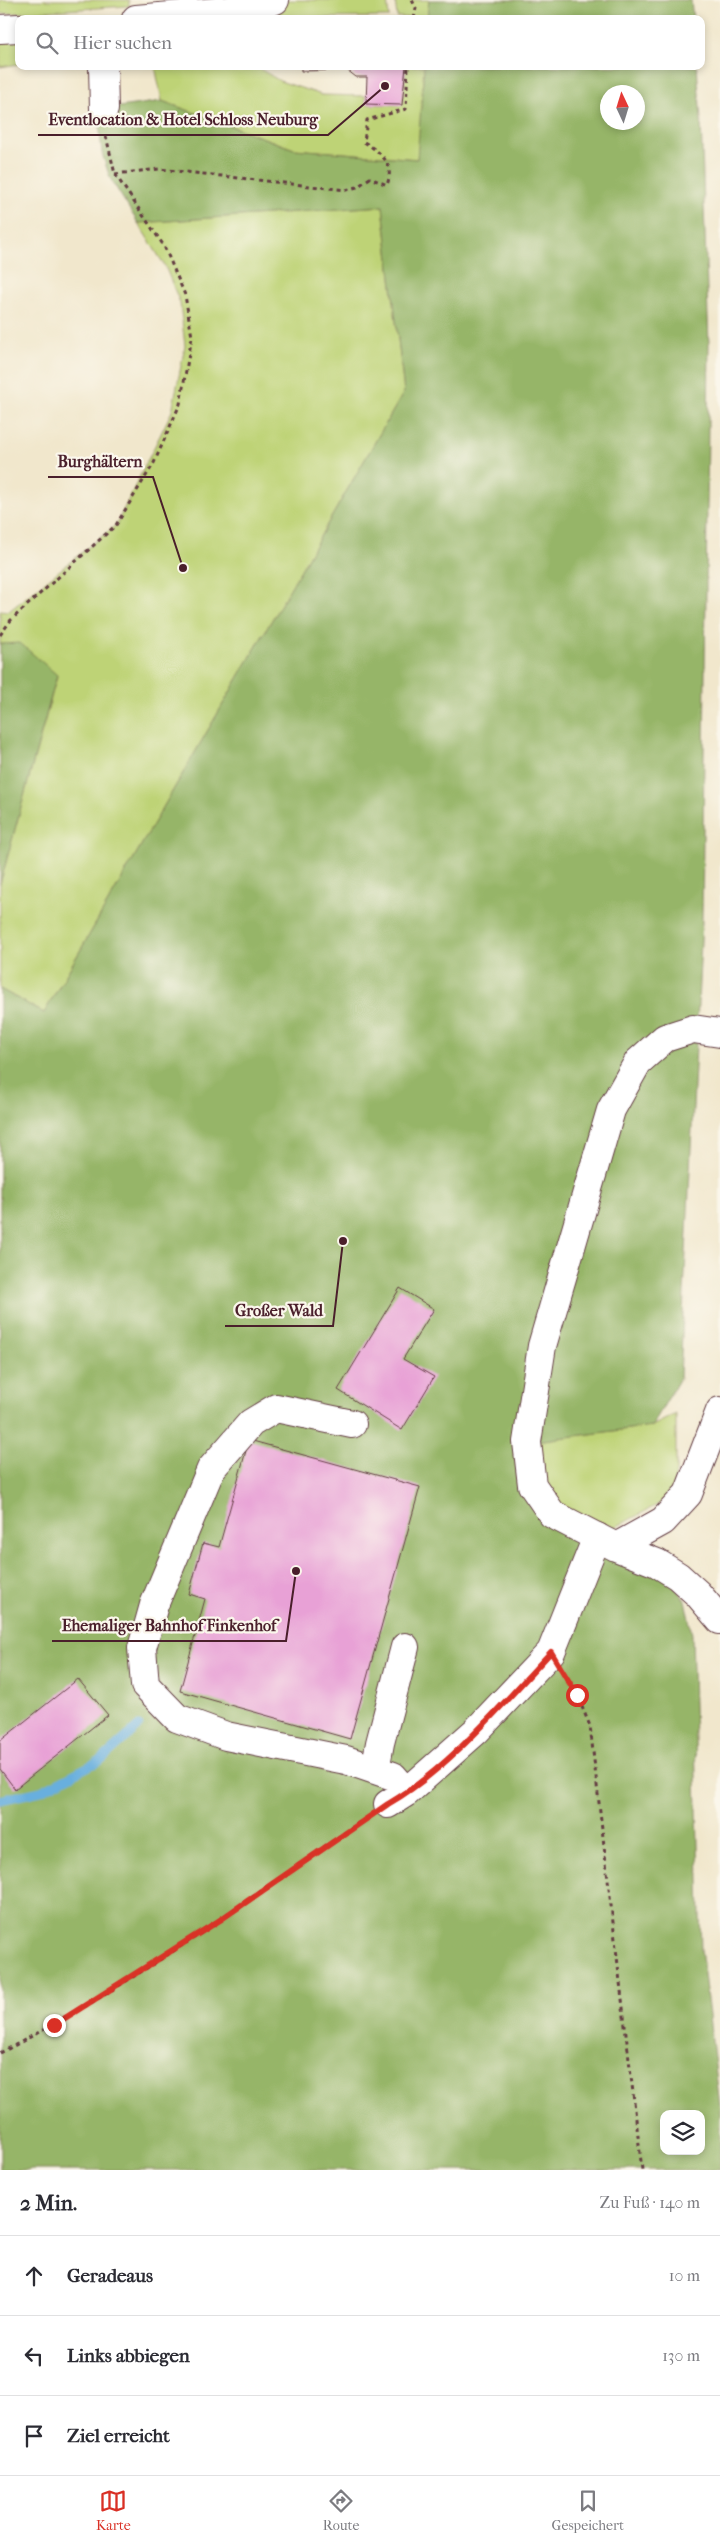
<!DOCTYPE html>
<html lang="de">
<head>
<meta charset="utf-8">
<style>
	body { margin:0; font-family:"IM FELL French Canon",serif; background:#f2f2f3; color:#2b2b33 }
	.controls { position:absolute; right:15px; bottom:15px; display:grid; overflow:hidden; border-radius:10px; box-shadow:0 2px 8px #0003 }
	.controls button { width:45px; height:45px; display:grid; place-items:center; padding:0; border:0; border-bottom:1px solid #e1e1e2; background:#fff; color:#2b2b33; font:25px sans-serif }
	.compass { position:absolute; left:600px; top:85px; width:45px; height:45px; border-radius:50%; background:#fff; box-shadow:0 2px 8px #0003; rotate:356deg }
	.stop { position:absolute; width:15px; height:15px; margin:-11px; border:4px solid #d93025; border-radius:50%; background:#fff }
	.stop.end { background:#d93025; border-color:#fff; box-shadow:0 1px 5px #0008 }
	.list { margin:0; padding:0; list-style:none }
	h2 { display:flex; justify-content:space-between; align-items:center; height:65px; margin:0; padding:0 20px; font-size:21px }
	h2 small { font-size:16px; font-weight:400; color:#7c7c81 }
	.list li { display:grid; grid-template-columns:32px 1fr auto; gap:15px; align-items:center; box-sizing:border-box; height:80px; padding:0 20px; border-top:1px solid #e1e1e2 }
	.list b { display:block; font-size:19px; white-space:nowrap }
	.list em { font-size:16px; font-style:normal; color:#7c7c81 }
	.icon { flex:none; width:28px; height:28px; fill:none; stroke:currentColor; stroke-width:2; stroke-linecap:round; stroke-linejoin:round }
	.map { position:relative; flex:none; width:720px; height:2170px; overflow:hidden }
	.search { position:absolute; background:#fff; box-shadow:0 2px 8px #0003; left:15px; right:15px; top:15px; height:55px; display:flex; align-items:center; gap:12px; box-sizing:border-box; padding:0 18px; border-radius:10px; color:#7c7c81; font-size:19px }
	.sheet { height:305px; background:#fff }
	nav { display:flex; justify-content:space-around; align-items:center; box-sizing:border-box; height:70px; border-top:1px solid #e1e1e2; background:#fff; font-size:14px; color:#7c7c81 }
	nav a { display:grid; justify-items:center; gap:2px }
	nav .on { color:#d93025 }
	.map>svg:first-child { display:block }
</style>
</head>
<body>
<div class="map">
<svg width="720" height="2170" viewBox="0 0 720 2170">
	<rect width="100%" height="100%" fill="#fbf7ec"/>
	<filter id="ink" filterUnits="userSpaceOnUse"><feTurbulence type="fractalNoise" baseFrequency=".02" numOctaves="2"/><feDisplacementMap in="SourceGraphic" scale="10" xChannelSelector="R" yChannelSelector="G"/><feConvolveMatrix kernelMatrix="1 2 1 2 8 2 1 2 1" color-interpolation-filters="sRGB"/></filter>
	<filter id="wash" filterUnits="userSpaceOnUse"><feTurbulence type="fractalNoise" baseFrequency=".0096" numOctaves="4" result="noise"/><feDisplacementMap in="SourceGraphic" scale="20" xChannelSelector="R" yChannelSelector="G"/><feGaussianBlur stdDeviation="1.12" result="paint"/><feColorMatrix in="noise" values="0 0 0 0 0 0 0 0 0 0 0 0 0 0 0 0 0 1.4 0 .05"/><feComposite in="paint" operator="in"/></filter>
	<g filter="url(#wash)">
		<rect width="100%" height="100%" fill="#f1e7cc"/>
		<path fill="#bed376" stroke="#847950" d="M0,0H129V6L0,14Z
			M225,0H387L389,17L222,19Z
			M395,0H429L427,19L397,17Z
			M19,38V64L0,67V40Z
			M155,66H255L280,81L322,95L366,96V104L402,105L406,66H424L418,159L294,149L162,101Z
			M383,206L404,392L44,1013L0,989V884L57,676L0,644V610L9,611L116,525L172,411L185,346L180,303L165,266L138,223Z
			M676,1414V1471L672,1497L597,1537L552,1514L527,1442L652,1426Z"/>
		<path fill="#96b567" stroke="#706a49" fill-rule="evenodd" d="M429,0H691L693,19H427Z
			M424,66H697L701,120L709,345L702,921L680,1378L652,1426L528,1442L552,1514L657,1563L685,1600L692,1634L701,1949L720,2107V2170H0V989L44,1013L404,392L383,206L138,223L110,178L102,153L98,110L162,101L294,149L417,159ZM608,92H638V122H608ZM664,2114H701V2151H664Z
			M20,643L57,675L0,884V644Z"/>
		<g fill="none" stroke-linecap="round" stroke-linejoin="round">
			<path stroke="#67afde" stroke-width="9" d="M0,1800L41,1791L101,1760L139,1726"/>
		</g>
		<g id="blocks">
			<path fill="#e8a1d6" d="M301,66H406L402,105L366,104L367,77H356L347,70L301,71Z
				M400,1288L434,1309L403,1359L434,1377L402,1430L338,1390Z
				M249,1440L420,1487L350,1739L180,1691L205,1599L189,1594L203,1543L219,1547Z
				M78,1679L108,1715L15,1789L0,1769V1741Z"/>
		</g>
	</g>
	<g filter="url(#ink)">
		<use href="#blocks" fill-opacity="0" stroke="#633d43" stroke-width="1"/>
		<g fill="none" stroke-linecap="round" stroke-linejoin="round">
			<g stroke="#633d43" stroke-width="30">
				<path id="minor" d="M136,19L253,9L275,0
					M0,29L19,28
					M103,66L104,109
					M352,1424L276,1408L251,1423L211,1469L154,1605L142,1648L145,1685L177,1718L226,1736L346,1760L393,1776L407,1792
					M375,1770L380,1743L405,1647
					M388,1804L407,1792L476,1731L551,1652L597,1537"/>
			</g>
			<g stroke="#633d43" stroke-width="30">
				<path id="highway" d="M720,1033L693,1029L665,1038L638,1062L611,1110L542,1346L527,1442L532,1485L552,1514L616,1547L657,1563L678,1576L698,1594L720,1620
					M616,1547L663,1521L688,1494L720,1411"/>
			</g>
			<path stroke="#633d43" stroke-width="3" stroke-dasharray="4 4" stroke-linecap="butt" d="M412,0L416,8L414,19
				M115,174L159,169L346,190L357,187L370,178L387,185C395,163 381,153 364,142L367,120L406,109L408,66
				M0,635L11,620L116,525L154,463L180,404L192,337L185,295L164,246L115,174L106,136
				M567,1678L577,1695L590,1726L642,2170
				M0,2053C128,1987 246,1902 364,1820"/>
			<use href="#minor" stroke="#fff" stroke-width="28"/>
			<use href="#highway" stroke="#fff" stroke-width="28"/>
		</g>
	</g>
	<g fill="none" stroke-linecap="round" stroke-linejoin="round" filter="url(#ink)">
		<path stroke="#d93025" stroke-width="6" d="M54,2025L220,1920L388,1804C449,1769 503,1703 551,1652L577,1695"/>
	</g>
	<path fill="none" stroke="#4a1f2b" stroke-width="2" d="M385 86L328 135H38M183 568L153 477H48M343 1241L333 1326H225M296 1571L286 1641H52"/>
	<g fill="#4a1f2b" stroke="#fbf7ec" stroke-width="2">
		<circle cx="385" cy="86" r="5"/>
		<circle cx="183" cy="568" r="5"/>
		<circle cx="343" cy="1241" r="5"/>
		<circle cx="296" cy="1571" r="5"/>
	</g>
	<g font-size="16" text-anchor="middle" font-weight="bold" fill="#4a1f2b" stroke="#fbf7ec" stroke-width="4.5" stroke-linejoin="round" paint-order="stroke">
		<text x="183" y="125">Eventlocation &amp; Hotel Schloss Neuburg</text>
		<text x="100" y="467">Burghältern</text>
		<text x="279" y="1316">Großer Wald</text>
		<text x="169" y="1631">Ehemaliger Bahnhof Finkenhof</text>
	</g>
</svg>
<div class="controls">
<button><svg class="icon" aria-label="layers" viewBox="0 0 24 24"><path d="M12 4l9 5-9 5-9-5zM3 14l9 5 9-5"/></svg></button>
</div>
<svg class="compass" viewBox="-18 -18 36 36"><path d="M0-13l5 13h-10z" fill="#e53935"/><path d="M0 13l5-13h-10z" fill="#7c7c81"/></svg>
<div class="stop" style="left:577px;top:1695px"></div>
<div class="stop end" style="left:54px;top:2025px"></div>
<div class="search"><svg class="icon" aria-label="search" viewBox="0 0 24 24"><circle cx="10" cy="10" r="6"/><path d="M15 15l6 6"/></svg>Hier suchen</div>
</div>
<section class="sheet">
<h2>2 Min.<small>Zu Fuß · 140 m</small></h2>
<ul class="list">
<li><svg class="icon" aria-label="ahead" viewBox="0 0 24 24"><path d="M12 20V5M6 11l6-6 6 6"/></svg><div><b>Geradeaus</b></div><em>10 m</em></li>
<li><svg class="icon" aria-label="left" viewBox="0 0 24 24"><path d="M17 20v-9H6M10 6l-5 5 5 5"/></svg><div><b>Links abbiegen</b></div><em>130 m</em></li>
<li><svg class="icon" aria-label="arrive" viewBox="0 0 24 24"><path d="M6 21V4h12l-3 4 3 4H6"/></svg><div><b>Ziel erreicht</b></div></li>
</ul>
</section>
<nav>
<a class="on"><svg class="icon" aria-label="map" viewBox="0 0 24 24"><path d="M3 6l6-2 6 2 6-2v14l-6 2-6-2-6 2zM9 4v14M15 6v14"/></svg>Karte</a>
<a><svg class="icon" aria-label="directions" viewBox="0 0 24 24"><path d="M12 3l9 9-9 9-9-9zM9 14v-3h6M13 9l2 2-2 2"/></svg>Route</a>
<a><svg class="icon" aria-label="saved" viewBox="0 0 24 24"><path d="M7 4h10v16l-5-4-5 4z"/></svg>Gespeichert</a>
</nav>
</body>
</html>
